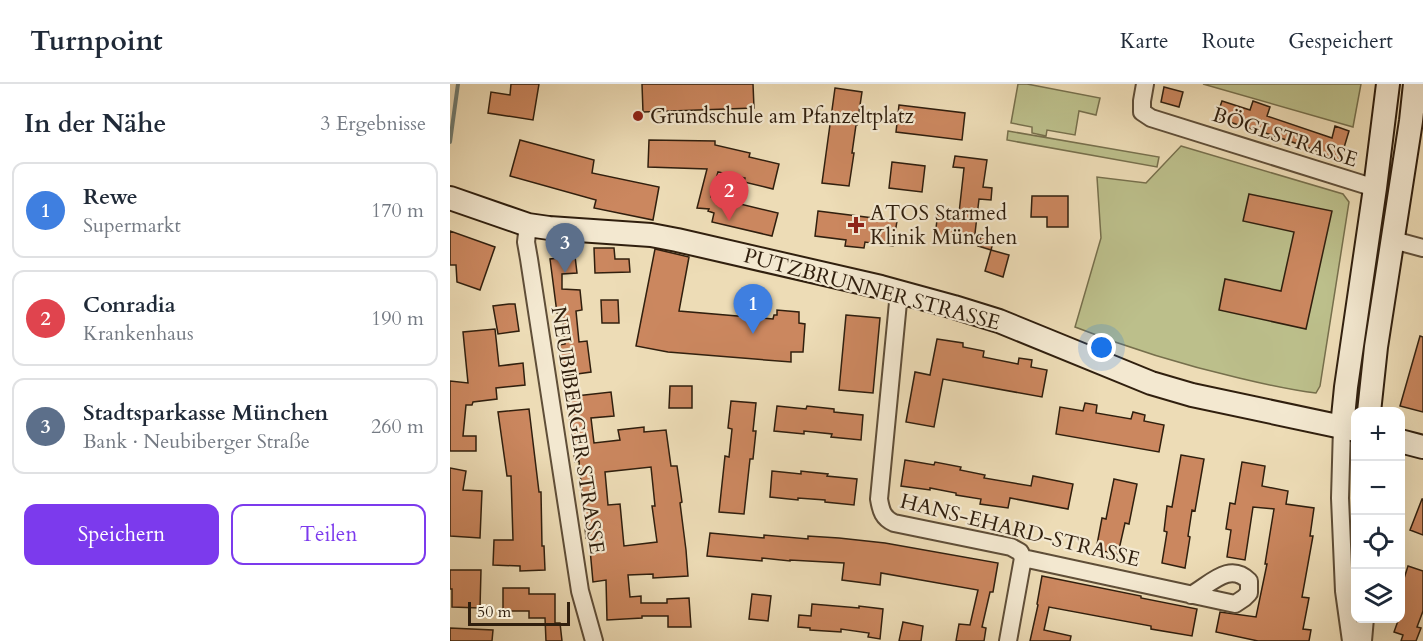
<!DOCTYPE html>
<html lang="de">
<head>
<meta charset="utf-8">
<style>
	body { margin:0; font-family:Cardo,serif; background:#f6f6f7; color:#1f2937 }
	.controls { position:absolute; right:18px; bottom:18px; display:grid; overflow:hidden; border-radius:12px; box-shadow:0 6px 24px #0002 }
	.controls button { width:54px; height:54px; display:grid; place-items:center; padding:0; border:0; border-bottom:2px solid #e0e1e3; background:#fff; color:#1f2937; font:30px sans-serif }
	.scale { position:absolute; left:18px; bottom:15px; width:102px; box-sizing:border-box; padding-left:6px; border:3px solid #301f0e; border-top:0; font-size:16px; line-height:21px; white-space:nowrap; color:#301f0e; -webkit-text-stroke:4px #f3e8d0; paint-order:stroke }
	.you { position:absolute; left:652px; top:264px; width:21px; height:21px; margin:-15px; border:4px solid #fff; border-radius:50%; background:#1a73e8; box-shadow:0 0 0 9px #1a73e833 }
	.badge { display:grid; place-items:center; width:39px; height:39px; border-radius:50%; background:#7c3aed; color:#fff; font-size:20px; font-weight:700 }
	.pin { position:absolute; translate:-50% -50px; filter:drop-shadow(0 2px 3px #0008) }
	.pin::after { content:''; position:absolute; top:32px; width:21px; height:18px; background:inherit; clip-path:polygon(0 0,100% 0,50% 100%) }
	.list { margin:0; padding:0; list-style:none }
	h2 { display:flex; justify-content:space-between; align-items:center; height:78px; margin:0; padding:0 24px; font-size:26px }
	h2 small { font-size:20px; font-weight:400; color:#747a83 }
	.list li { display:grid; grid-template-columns:39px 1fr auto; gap:18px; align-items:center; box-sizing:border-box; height:96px; margin:0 12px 12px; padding:0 12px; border:2px solid #e0e1e3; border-radius:12px }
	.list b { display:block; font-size:22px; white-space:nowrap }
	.list p { margin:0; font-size:20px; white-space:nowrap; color:#747a83 }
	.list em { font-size:20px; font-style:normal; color:#747a83 }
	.actions { display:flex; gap:12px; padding:18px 24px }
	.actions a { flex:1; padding:14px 0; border:2px solid #7c3aed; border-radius:12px; text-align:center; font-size:21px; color:#7c3aed }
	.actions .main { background:#7c3aed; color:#fff }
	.icon { flex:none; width:33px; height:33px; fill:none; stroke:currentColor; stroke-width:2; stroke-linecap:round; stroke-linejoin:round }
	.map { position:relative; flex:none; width:973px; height:557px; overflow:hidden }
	header { display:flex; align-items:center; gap:36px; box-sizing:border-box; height:84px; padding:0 30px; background:#fff; border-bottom:2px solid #e0e1e3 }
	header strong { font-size:28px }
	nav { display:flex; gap:33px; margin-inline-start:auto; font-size:21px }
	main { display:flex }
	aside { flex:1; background:#fff }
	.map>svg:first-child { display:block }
</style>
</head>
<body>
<header>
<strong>Turnpoint</strong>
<nav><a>Karte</a><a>Route</a><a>Gespeichert</a></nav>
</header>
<main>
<aside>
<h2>In der Nähe<small>3 Ergebnisse</small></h2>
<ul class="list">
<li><span class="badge" style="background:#3f7fe0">1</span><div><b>Rewe</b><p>Supermarkt</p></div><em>170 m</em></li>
<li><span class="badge" style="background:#e0444e">2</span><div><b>Conradia</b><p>Krankenhaus</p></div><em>190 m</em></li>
<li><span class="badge" style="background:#5c6f8a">3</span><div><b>Stadtsparkasse München</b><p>Bank · Neubiberger Straße</p></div><em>260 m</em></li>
</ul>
<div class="actions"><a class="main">Speichern</a><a>Teilen</a></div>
</aside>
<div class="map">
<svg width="973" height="557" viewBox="0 0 973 557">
	<rect width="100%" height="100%" fill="#eddcb6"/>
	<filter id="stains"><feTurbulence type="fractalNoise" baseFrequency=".00333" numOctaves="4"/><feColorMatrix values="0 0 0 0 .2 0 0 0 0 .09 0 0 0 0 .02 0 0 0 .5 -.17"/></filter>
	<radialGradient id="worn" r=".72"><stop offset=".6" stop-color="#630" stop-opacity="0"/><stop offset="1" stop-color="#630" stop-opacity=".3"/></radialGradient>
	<path fill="#bcbf8b" stroke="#766f4c" stroke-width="1.5" d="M568,0H577L650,14L646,31L629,27L625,51L597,46L596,52L582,49V43L561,39Z
		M753,0H911L903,43Z
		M558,47L709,73L707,83L557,56Z
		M731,62L893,110L899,118L870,302L866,309C840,306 814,300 789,294C733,281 678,264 625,243L651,154L647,93L696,99Z"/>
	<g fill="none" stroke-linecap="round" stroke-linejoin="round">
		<path stroke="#707c72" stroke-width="4" d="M0,58L8,0"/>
	</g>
	<path fill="#cb875f" stroke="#301f0e" stroke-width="1.5" fill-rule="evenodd" d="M61,0H89L83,36L38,29L41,8L60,11Z
		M192,0H303L304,24L193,28Z
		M714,3L733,8L729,23L711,18Z
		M385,4L412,8L407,41H406L402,69H404L399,102L372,99Z
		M772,17L800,26L803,17L820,23L817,32L882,54L885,42L899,47L890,77L875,72L876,70L822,51L766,34Z
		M449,21L515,29L512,56L446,48Z
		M70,56L144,76L142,89L209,103L203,136L144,124L146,116L60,92Z
		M199,56L265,57V61L300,69L299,73L329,80L323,105L294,98L295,94L268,88L261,113L328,129L322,152L262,138L264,129L258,127L259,125L247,124L257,85L198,83Z
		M505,72L537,76L533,103L542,104L541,116L529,115L524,158L485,153L488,127L509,129L514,84L503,83Z
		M442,78L475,82L472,108L439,104Z
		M799,110L882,127L856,245L769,226L775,195L831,207L844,148L793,137Z
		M582,112H618V143H597V133H581Z
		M368,127L447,137L443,162L415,158L414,164L395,162L396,156L365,152Z
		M0,147L45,163L30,206L7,198L6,181H0Z
		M531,151L544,155L541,166L528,162Z
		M144,164H164L165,175H179L180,188L145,189Z
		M205,165L239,173L229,227L323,235L324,231H327V226L349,228V239L355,240L353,268H341V278L218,268L186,262Z
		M541,166L559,171L553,193L535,187Z
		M125,172L127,189L112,190V205L130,206L132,226L126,227L129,258L137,257L141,288L113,292L109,261L115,260L112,229H107L100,175Z
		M151,216H168L169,239H152Z
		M59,220H65L69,247L48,250L43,222Z
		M396,231L430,234L423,309L389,306Z
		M45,245L49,282L73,279L75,301L46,304L47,315L23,318L22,321H16L13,352H26V367H0V297L18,299L13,248Z
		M970,252L973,253V328L950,322Z
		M487,255L513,259V263L534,267L533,273L568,280L569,274L582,276L581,283L597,286L592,313L493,295L484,343L456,338L465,288L480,291Z
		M220,302H242V324H219Z
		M161,308L164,332L141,334L144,359L170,356L168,346L194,343V348L216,346L221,382H227L232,418L230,419L236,466L238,492L203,494V490L178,491L180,513L191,512V519H217V515L239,514L241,543H218V532H192V534L157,536L156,496L143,498L139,454H136L129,377L125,378L117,313ZM201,383L205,422H202L207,458L174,462L170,420L158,421L155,388Z
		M281,317L306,319L303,347H306L303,375H300L294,430L269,428L275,372L279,373L282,345L278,344Z
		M635,319L647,321L646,329L681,335L683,328L695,331L694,337L714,341L709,368L606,350L610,323L633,327Z
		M327,322L356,325L357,322L384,325V328L413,331L411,356L381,353L382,350L354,347V350L324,347Z
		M79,325L89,408H91L92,462H94L95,486L70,487V482L43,481L44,456H63L61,392H57L48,328Z
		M731,371L754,375L745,427L742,426L738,452L740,453L735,484L712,479L717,448L714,447L717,422L722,423Z
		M455,376L484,381L485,378L511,383L510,386L535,391L534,394L581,402L583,392L623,400L618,425L560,414L558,424L530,420L531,415L506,411V409L480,404V406L451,402Z
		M792,378L815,382L812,402L838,407L836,420L864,424L860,452H863L852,513L859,514L853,545L861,546L859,557H808L766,548L770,528L806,533L817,480H815L824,425L803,423L795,476L777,473L781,446L776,445L780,419L785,420Z
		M0,384L16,387L13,406L32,407L30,454L0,452Z
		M322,387L351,390V387L359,388L378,390L377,392L407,395L404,421L375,418V416L348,414V416L320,413Z
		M664,395L687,400L679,440L675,439L668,470L646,466L652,434L656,435Z
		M972,415H973V451L960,446Z
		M260,449L314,454V451L358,455V452L389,454L435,459L548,479L543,508H540L532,543L536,544L534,557H506L509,540L520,541L528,506L431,489L430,501L392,496L394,479L340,476V477L312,474V477L257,472Z
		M958,482L973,487V527L967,543L971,544L966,557H951L953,551L944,548L949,534H951V504Z
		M0,486H31L30,524L2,523V505H0Z
		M592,492L691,512V514L747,525L742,552L701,545V542L599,523L594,546L621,552L620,557H580L588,521L587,520Z
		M53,504H79V510H105V539H110L112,557H96L95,534H79V527H53Z
		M302,510L321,512L318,537L299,535Z
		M362,520L409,524V522L433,525L430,555L418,553L419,549L391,545V548L360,546V544L348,543L349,531L361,532Z
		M453,538L473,542L471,557H449Z
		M0,544L43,546L42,557H0Z"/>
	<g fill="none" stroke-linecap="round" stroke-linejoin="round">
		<g stroke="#5f4e38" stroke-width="20">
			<path id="minor" d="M695,0L692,17V28L701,34L925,104
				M78,141L76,158L79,175L130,507L144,557
				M943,156L973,164
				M449,208L429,415C431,427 433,434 444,439L561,463L570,468L573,474L785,520L794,514L799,509V497C779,477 760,501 741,511
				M892,343L890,414L894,507L901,557
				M558,557L573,474
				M913,557L915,534"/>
		</g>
		<g stroke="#301f0e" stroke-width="26">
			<path id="secondary" d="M0,114L78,141L99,144L201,151L227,156L431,203L504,223L549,237L701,299L742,311L906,346
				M919,328L926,263L961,37L965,0
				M892,343L896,303L925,104L938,0
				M950,357L973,363"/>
		</g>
		<use href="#minor" stroke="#f3e8d0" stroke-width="16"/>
		<use href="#secondary" stroke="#f3e8d0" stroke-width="22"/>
	</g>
	<g fill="#8f2418" stroke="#f3e8d0" stroke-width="2">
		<circle cx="188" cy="32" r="6"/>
		<path d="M403 132h6v6h6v6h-6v6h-6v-6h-6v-6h6z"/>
	</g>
	<g text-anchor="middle" stroke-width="4.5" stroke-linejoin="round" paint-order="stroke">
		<g font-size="21" fill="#301f0e" stroke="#f3e8d0" text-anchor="start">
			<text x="200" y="39">Grundschule am Pfanzeltplatz</text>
			<text x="420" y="136">ATOS Starmed<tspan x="420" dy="24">Klinik München</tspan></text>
		</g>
		<g font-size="21" fill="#301f0e" stroke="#f3e8d0">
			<text transform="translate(835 53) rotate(18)" y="7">BÖGLSTRASSE</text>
			<text transform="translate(422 205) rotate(15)" y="7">PUTZBRUNNER STRASSE</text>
			<text transform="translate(128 346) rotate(81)" y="7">NEUBIBERGER STRASSE</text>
			<text transform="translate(570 446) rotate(14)" y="7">HANS-EHARD-STRASSE</text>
		</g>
	</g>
	<rect width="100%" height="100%" filter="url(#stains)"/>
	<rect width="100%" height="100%" fill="url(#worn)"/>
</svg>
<div class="controls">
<button>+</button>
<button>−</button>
<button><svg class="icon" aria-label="locate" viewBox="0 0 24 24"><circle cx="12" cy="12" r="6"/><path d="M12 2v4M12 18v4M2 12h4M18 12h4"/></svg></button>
<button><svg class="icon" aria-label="layers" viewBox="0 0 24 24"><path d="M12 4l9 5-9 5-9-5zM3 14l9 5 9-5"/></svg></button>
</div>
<div class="scale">50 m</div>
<div class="you"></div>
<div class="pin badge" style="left:303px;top:250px;background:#3f7fe0">1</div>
<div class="pin badge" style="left:279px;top:137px;background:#e0444e">2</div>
<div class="pin badge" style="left:115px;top:189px;background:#5c6f8a">3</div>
</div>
</main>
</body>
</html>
